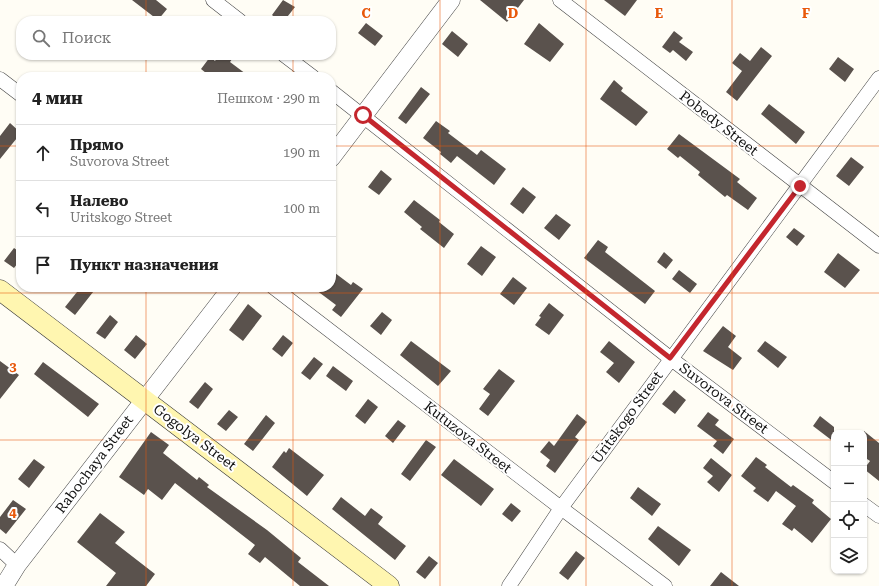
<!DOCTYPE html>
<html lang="ru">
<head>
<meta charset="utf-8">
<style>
	body { margin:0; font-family:"Roboto Serif",serif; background:#f2f2f2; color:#222 }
	.controls { position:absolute; right:12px; bottom:12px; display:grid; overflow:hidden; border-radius:8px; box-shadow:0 1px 3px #0004 }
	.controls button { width:36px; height:36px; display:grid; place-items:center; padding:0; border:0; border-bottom:1px solid #e0e0e0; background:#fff; color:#222; font:20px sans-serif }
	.stop { position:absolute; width:12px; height:12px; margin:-9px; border:3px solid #c4262e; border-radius:50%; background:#fff }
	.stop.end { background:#c4262e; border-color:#fff; box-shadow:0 1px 4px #0008 }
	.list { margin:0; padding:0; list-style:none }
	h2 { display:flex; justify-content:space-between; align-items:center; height:52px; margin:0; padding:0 16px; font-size:17px }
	h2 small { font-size:13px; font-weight:400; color:#767676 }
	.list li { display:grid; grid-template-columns:26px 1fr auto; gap:12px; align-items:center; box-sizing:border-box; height:56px; padding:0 16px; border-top:1px solid #e0e0e0 }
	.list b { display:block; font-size:15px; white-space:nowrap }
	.list p { margin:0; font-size:13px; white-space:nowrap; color:#767676 }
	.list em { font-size:13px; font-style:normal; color:#767676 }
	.icon { flex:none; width:22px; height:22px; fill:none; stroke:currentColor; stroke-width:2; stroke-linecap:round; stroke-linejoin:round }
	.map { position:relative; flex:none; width:879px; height:586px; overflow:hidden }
	.search { position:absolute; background:#fff; box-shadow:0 1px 3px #0004; left:16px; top:16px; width:320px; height:44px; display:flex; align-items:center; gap:10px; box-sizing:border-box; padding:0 14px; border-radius:16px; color:#767676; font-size:15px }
	.panel { position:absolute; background:#fff; box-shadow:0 1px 3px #0004; left:16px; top:72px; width:320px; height:220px; border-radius:16px }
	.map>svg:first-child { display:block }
</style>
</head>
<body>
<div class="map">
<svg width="879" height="586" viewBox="0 0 879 586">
	<rect width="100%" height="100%" fill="#fffdf5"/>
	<path fill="#5a524d" d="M132,0H156L167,9L158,20Z
		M283,0L295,7L284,21H279L272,15Z
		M480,0H524L507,22Z
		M604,0H637L625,16Z
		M366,23L383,36L375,46L358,33Z
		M539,23L564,44L550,62L524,44Z
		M452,31L468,44L458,57L442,44Z
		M674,31L683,38L679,42L693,52L686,61L673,50L670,53L662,47Z
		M761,47L772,56L737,101L726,92L742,71L732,63L740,53L750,61Z
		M219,55H235L230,62L250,77H211L201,69L210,57L215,61Z
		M838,57L854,69L845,82L829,69Z
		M614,80L623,88L621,91L648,112L636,126L600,99Z
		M421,87L430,94L406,124L398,118Z
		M769,104L805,132L796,144L761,114Z
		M436,121L450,131L448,133L477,155L481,150L506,169L494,185L457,156L451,163L440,154L441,152L423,138Z
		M10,123L21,133L0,159V136Z
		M679,134L740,179L737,182L757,198L748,210L727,195L725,197L698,175L700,172L680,156L678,158L667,149Z
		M851,157L864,167L849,186L836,176Z
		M381,170L392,179L379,195L368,187Z
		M523,187L536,197L523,214L510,204Z
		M414,200L440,220L439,222L454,234L444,248L420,229L422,227L404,212Z
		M556,214L571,225L559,240L544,228Z
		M794,228L805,236L797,246L786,237Z
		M598,240L608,247L605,252L655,291L645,304L584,258Z
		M481,246L496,257L482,276L467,264Z
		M14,248L21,253V259L14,268L4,261Z
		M664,252L673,260L666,269L657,262Z
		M838,253L860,270L845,288L824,272Z
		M331,270L351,285L353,282L363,289L341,317L332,310L336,305L312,287H331Z
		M679,270L697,284L690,293L672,279Z
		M513,277L527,288L514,305L500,294Z
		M81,287H97L75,315L65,307Z
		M549,303L564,315L549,335L535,325L541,317L539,316Z
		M248,304L262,316L243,341L229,330Z
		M382,312L392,320L381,335L370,326Z
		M110,315L118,322L105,339L96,333Z
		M723,326L736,336L728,347L742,358L733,370L703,351Z
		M136,335L147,344L135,359L124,350Z
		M283,335L293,343L282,357L272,349Z
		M411,341L451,371L438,386L400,355Z
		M609,341L635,362L619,383L606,372L614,363L600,352Z
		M765,341L787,357L778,368L757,351Z
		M314,357L323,364L310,380L301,373Z
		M0,361L19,375L0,399Z
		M43,362L99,404L88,417L34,374Z
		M333,366L353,381L346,391L326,376Z
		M499,369L515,381L488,416L479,409L490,394L483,389Z
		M205,382L213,389L198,409L189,402Z
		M674,390L686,400L675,414L662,404Z
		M368,399L378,407L365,424L355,416Z
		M229,410L238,417L226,431L217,424Z
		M708,412L719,420L715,425L734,439L723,454L713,446L717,441L697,426Z
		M577,414L587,422L575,437L579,440L555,473L546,466L550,460L540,452L549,441L554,446Z
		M266,415L275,423L253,451L244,444Z
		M820,416L834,427V442L813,426Z
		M398,420L406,426L393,443L385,436Z
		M864,431L879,443V481L864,469L870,461L864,457Z
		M151,432L169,445L163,453L197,480L199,477L209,485L207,487L267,530L301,558L298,562L329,586H300L265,557L260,563L248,554L255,545L175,483L162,500L148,489L144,495L119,477Z
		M426,440L436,447L410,481L401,474Z
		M289,448L324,475L307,496L272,467L284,451L286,453Z
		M756,457L767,465L765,467L791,487L793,485L814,500L812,503L831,519L812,543L794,528L792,531L782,524L796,506L776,491L768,502L753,491L756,488L741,476Z
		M711,458L732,475L719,492L707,482L713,476L703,468Z
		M34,459L45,467L29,488L18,479Z
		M454,459L494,489L481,506L441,475Z
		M638,487L661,504L652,516L630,498Z
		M341,497L365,516L371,508L383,517L378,524L406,546L395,560L332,509Z
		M13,500L26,509L6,534L0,529V517Z
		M511,503L521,511L512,522L502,514Z
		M100,513L125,532L115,543L155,574L146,586H106L116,573L77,542Z
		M658,526L691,550L679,566L648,539Z
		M576,551L585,558L568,580L559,573Z
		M429,556L438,563L425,579L416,572Z
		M721,572L739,586H710Z"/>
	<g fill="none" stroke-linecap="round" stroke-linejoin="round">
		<g stroke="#444" stroke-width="15">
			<path id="minor" d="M213,0L240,21
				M560,0L879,246
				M284,55L313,77
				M0,79L21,95
				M331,91L670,358L834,482
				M273,287L561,508L665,586
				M864,505L879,516
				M0,549L17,565
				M509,586L561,508L879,78"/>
		</g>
		<g stroke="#444" stroke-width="19">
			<path id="tertiary" d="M331,158L451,0
				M4,586L17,565L232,287"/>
		</g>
		<g stroke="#333" stroke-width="21">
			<path id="secondary" d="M0,290L389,586"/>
		</g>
		<use href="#minor" stroke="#fff" stroke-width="14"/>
		<use href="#tertiary" stroke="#fff" stroke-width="18"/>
		<use href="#secondary" stroke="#fff6b0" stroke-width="20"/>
	</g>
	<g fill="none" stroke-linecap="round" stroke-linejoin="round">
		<path stroke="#c4262e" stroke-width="5" d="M363,115L670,358L800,186"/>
	</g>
	<path fill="none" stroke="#e8590c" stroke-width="1" stroke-opacity="0.55" d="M146,0V21M293,0V21M440,0V586M586,0V586M732,0V586M146,55V77M293,55V77M0,146H21M331,146H879M146,287V586M293,287V586M0,293H879M0,440H834M864,440H879"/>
	<g text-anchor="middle" stroke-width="4" stroke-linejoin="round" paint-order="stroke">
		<g font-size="14" fill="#111" stroke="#fff">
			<text transform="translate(719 123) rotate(38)" y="5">Pobedy Street</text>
			<text transform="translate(724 398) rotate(37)" y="5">Suvorova Street</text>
			<text transform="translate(627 417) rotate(-54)" y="5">Uritskogo Street</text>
			<text transform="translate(195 437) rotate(37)" y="5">Gogolya Street</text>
			<text transform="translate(468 437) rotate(38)" y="5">Kutuzova Street</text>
			<text transform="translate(94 464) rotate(-53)" y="5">Rabochaya Street</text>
		</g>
	</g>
	<g font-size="13" text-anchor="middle" font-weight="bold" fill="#e8590c" stroke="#fff" stroke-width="4" stroke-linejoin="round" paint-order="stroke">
		<text x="366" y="18">C</text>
		<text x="513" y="18">D</text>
		<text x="659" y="18">E</text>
		<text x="806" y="18">F</text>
		<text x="13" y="371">3</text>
		<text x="13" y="517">4</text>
	</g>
</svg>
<div class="controls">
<button>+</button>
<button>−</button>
<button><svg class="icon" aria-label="locate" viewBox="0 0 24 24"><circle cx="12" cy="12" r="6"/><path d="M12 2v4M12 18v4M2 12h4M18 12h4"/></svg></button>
<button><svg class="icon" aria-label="layers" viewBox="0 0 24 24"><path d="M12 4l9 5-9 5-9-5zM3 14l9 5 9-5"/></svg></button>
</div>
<div class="stop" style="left:363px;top:115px"></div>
<div class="stop end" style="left:800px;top:186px"></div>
<div class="search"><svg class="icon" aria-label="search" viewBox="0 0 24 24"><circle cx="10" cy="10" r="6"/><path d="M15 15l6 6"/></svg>Поиск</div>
<section class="panel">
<h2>4 мин<small>Пешком · 290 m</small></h2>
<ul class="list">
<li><svg class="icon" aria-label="ahead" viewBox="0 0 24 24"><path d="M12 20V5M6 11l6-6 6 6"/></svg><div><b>Прямо</b><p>Suvorova Street</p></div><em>190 m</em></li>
<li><svg class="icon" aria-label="left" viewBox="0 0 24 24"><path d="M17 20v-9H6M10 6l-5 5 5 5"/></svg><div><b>Налево</b><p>Uritskogo Street</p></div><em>100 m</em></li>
<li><svg class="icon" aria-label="arrive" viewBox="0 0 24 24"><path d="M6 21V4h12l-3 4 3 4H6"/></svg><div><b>Пункт назначения</b></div></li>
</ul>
</section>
</div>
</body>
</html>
